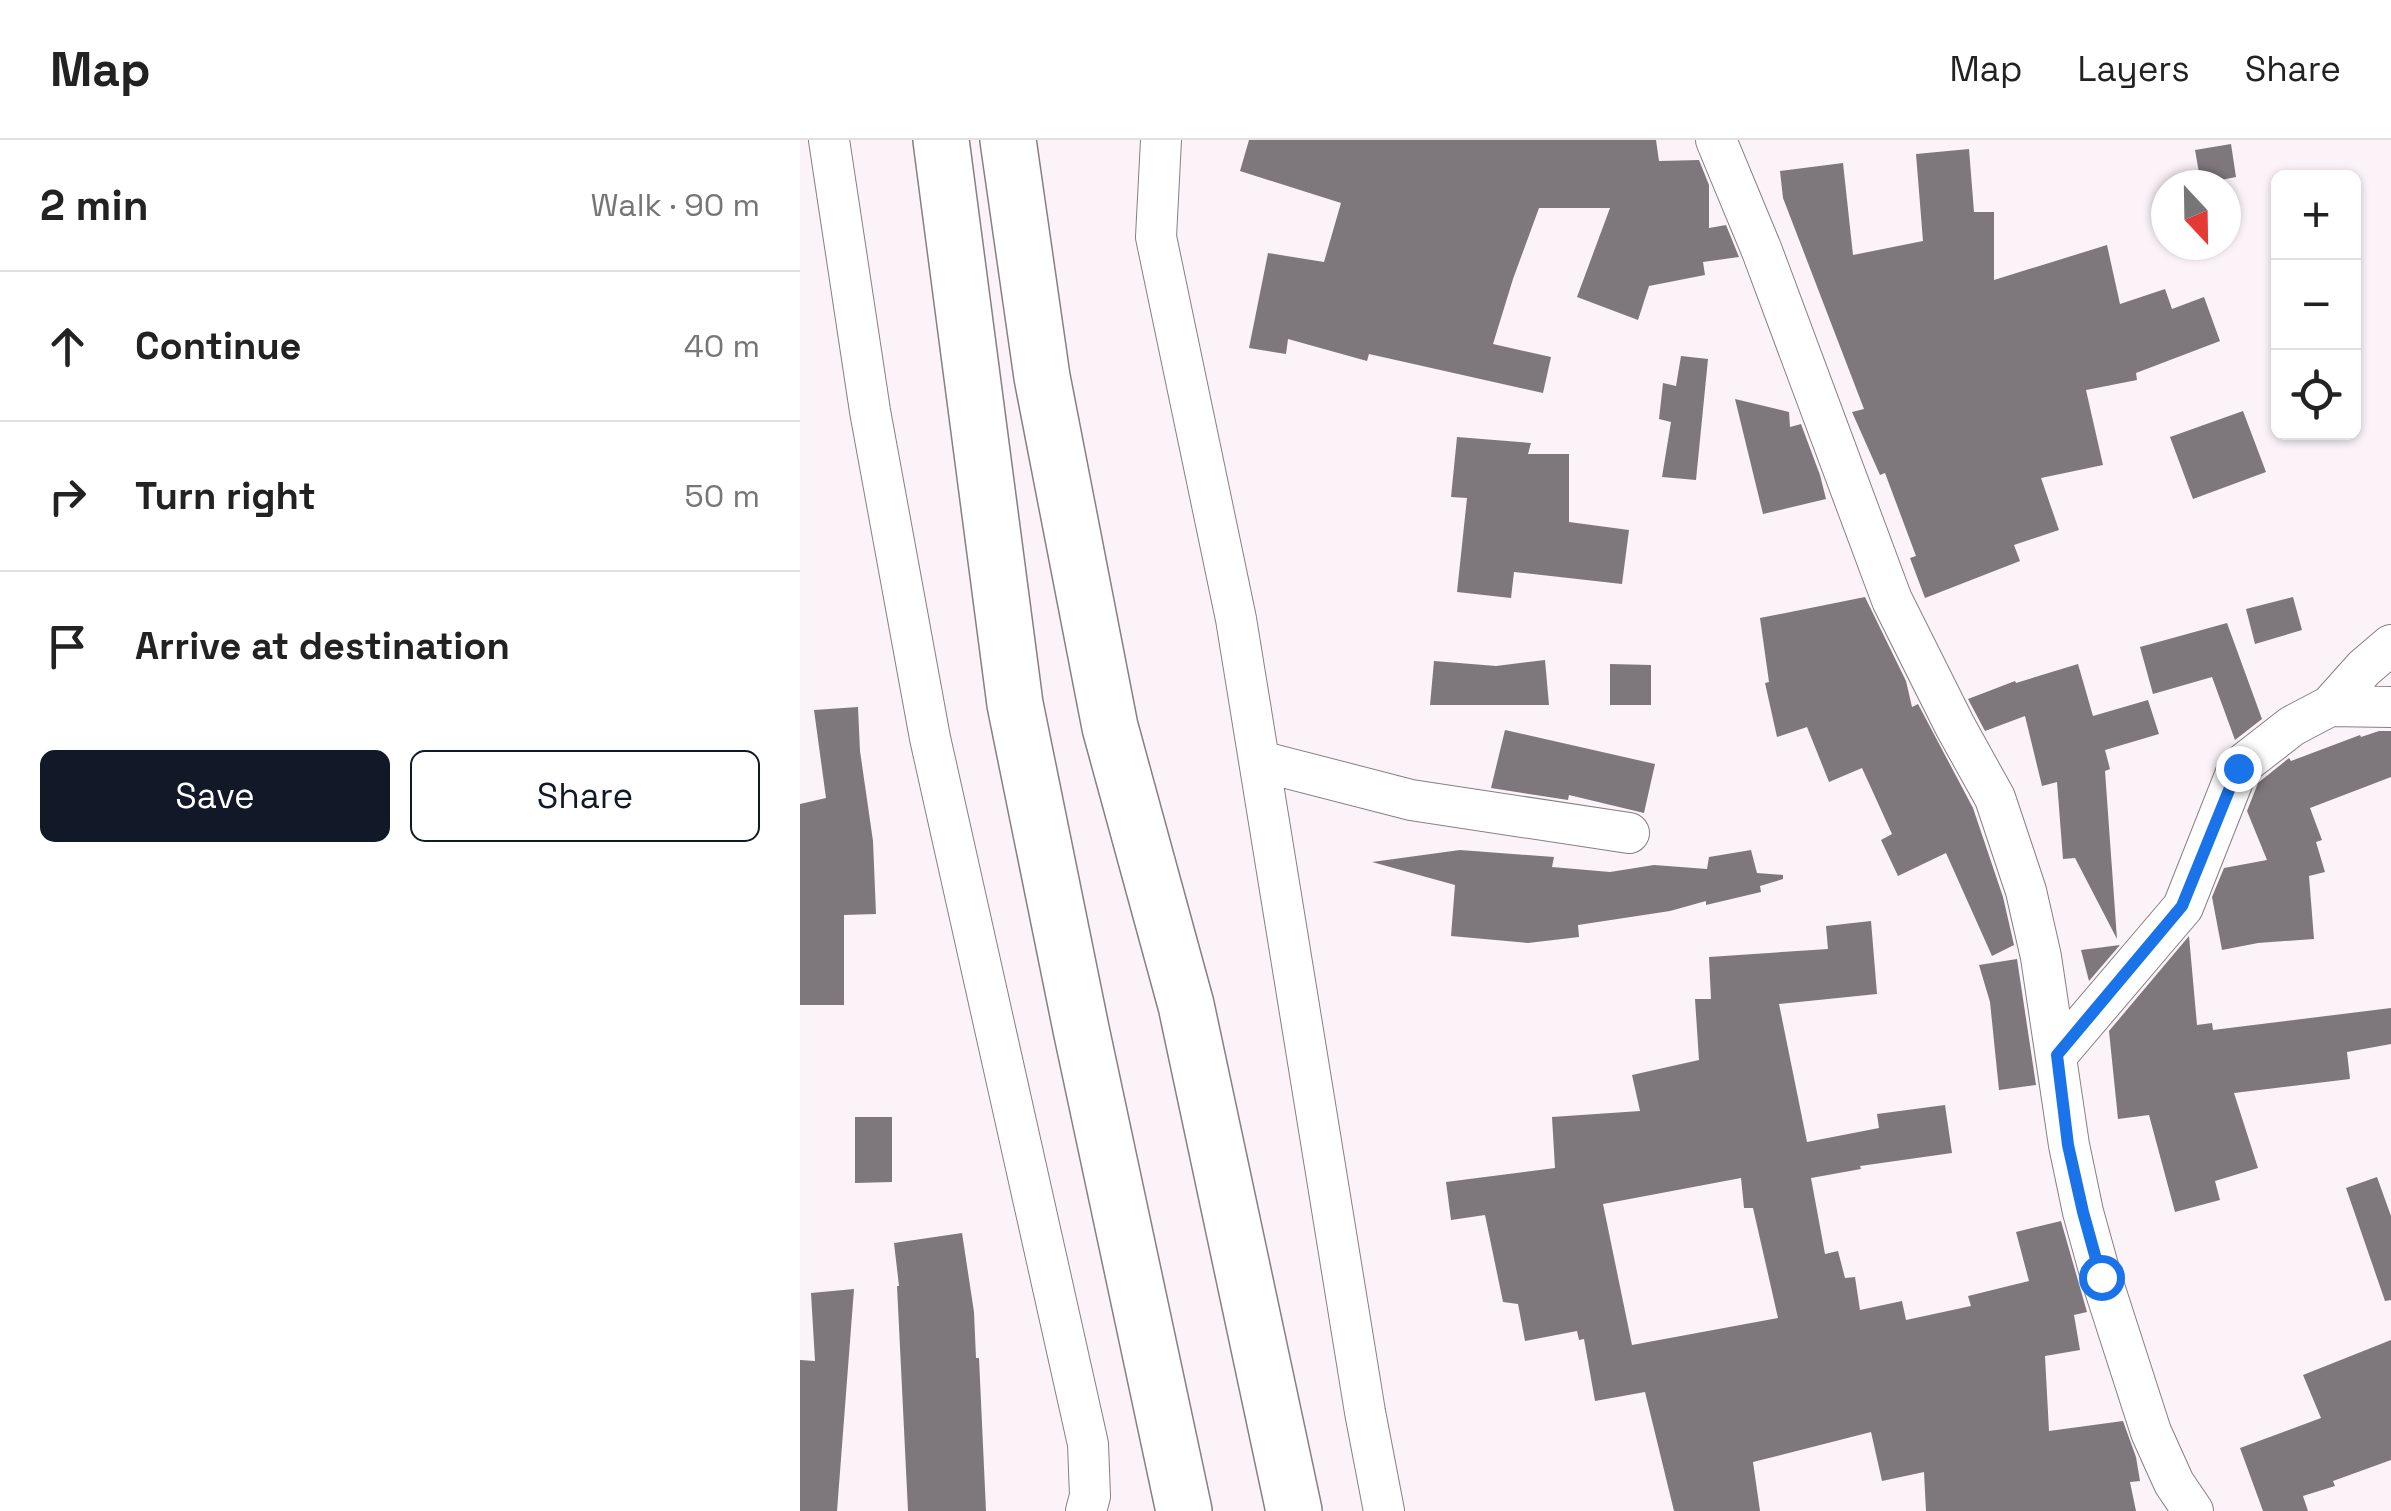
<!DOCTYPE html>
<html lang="en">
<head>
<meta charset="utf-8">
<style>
	body { margin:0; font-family:"Space Grotesk",sans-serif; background:#f2f2f2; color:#222 }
	.controls { position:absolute; right:30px; top:30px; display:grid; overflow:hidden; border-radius:15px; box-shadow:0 2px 8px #0004 }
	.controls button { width:90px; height:90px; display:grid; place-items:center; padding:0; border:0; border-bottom:2px solid #e0e0e0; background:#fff; color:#222; font:50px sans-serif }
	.compass { position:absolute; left:1351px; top:30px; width:90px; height:90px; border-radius:50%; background:#fff; box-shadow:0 2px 8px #0004; rotate:158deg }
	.stop { position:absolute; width:30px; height:30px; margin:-22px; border:8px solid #1a73e8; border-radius:50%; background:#fff }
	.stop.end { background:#1a73e8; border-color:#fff; box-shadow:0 2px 10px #0008 }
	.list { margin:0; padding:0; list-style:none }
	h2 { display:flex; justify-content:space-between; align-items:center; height:130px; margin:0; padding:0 40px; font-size:42px }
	h2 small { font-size:32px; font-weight:400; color:#767676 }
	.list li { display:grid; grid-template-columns:65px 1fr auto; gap:30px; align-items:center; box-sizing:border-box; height:150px; padding:0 40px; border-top:2px solid #e0e0e0 }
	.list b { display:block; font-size:38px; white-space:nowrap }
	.list em { font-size:32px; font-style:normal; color:#767676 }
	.actions { display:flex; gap:20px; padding:30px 40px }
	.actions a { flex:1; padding:22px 0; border:2px solid #111827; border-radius:15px; text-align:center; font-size:35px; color:#111827 }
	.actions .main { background:#111827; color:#fff }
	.icon { flex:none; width:55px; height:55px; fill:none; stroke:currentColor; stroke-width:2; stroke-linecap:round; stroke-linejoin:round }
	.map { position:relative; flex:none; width:1591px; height:1371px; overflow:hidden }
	header { display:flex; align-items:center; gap:60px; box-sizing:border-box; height:140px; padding:0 50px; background:#fff; border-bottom:2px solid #e0e0e0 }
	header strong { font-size:48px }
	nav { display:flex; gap:55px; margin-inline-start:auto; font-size:35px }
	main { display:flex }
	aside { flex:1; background:#fff }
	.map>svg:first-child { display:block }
</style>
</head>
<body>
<header>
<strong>Map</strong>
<nav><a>Map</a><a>Layers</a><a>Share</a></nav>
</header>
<main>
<aside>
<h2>2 min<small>Walk · 90 m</small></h2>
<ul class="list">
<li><svg class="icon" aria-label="ahead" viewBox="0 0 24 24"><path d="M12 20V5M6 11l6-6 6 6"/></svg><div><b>Continue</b></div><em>40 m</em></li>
<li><svg class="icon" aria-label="right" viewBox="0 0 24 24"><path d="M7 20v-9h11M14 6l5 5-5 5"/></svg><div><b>Turn right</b></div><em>50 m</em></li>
<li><svg class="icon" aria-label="arrive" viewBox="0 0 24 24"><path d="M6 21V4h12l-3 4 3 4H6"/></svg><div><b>Arrive at destination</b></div></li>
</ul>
<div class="actions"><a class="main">Save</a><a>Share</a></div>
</aside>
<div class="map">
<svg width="1591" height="1371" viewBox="0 0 1591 1371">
	<rect width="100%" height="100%" fill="#fbf3f8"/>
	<path fill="#7e777b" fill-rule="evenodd" d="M449,0H856L859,21L899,20L909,45V88L926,85L939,117L903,122L905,135L849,146L838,180L777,157L810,68H739L713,139L693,204L751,217L743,253L569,214L567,221L488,199L486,214L449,208L468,113L524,122L541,63L440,31Z
		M1431,4L1436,37L1401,44L1395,10Z
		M1169,9L1174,72H1194V140L1307,105L1320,164L1365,149L1372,169L1404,157L1420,201L1336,233L1337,240L1286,250L1303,325L1241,338L1259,390L1214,405L1220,421L1125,458L1110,418L1116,416L1085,333L1080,335L1052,272L1064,269L983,58L980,31L1043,23L1053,115L1123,101L1116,14Z
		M881,216L908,219L896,340L862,337L871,282L859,279L863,243L876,246Z
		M935,259L989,272L990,287L1001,284L1020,335L1026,359L963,374Z
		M1443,271L1466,332L1393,359L1370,297Z
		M657,297L731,303L728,314H769V382L829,390L822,444L714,432L711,458L657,452L667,358L651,357Z
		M1065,457L1106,541L1112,567L1118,564L1173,668L1203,757L1214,805L1192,816L1146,713L1098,736L1081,700L1092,694L1062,628L1029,642L1007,587L977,597L965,543L969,542L960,478Z
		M1493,457L1502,490L1455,504L1446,469Z
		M1427,483L1462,579L1435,600L1412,537L1353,554L1340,507Z
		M745,520L749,565H630L634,521L696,526Z
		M810,524L851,525V565H810Z
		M1278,524L1293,576L1348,560L1359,594L1305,610L1310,629L1305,631L1317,799L1275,718L1263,719L1257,642L1242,646L1225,576L1185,591L1168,559L1215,541L1216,543Z
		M58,567L60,611L73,701L76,774L44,775V865H0V664L26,658L14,570Z
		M705,590L855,624L844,673L769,655L768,660L691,648Z
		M1579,591H1591V637L1510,668L1522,700L1516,702L1525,732L1509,736L1514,799L1458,803L1422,810L1412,757L1424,728L1467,720L1447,671L1458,643L1489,618L1491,621L1560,595L1561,597Z
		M660,710L754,717L752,727L810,732L854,725L907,729L909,717L951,710L957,733L983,735V739L960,746L961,752L906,765V761L870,771L778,785L779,797L728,803L651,796L655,745L572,722Z
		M1071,781L1077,854L979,864L1007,1002L1079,988L1077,974L1145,965L1152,1013L1060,1026L1061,1029L1011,1038L1025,1114L1038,1111L1045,1138L1055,1137L1060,1170L1102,1161L1106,1180L1171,1166L1168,1156L1229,1141L1216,1092L1261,1081L1287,1172L1274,1175L1280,1210L1245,1216L1249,1291L1323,1281L1336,1317L1340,1341L1330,1342L1336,1371H1126L1124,1332L1082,1341L1071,1292L953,1322L960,1371H874L845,1252L795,1261L784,1199L779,1200L777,1191L725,1201L718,1164L703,1162L685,1075L651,1080L646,1042L755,1028L752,977L840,971L832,935L899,920L895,859H911L909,817L1028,809L1026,786ZM941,1038L944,1068H953L978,1178L832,1205L803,1064Z
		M1389,796L1397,885L1412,883L1413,890L1591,868V904L1547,912L1550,939L1434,953L1458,1028L1415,1041L1420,1060L1375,1072L1349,975L1318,979L1309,891Z
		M1320,805L1289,841L1281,810Z
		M1217,819L1236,945L1199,950L1190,862L1179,825Z
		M55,977H92V1042L55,1043Z
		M1577,1037L1591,1076V1160L1585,1161L1546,1048Z
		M162,1093L174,1172L176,1218H179L186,1371H108L97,1146H99L94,1103Z
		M54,1149L37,1371H0V1220L15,1221L11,1153Z
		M1591,1200V1320L1533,1341L1535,1346L1503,1356L1508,1371H1463L1440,1308L1521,1278L1503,1235Z"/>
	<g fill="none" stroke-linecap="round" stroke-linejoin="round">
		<g stroke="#867f83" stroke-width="42">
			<path id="minor" d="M29,0L70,271L130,598L288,1304L290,1356L286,1371
				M361,0L356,97L436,479L565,1272L584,1371
				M916,0L962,111L1092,460L1155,586L1195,658L1226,751L1241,817L1269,1005L1283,1072L1301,1137L1351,1292L1374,1343L1393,1371
				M1530,566L1591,567
				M460,621L611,660L829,693
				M1257,915L1383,767L1438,628L1492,586L1530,566L1564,528L1591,505"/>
		</g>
		<g stroke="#867f83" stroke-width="58">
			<path id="trunk" d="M141,0L215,564L281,889L384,1371
				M208,0L242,237L310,587L386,865L494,1371"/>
		</g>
		<use href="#minor" stroke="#fff" stroke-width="40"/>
		<use href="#trunk" stroke="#fff" stroke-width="55"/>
	</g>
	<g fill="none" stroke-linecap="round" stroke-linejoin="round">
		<path stroke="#1a73e8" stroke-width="12" d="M1301,1137L1283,1072L1268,1005L1257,915L1382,766L1438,628"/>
	</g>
</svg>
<div class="controls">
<button>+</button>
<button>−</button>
<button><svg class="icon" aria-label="locate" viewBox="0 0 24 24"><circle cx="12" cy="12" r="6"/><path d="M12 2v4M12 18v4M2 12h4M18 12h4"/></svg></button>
</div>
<svg class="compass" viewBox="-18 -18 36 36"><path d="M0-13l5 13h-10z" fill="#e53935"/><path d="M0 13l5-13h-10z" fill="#767676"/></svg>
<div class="stop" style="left:1301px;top:1137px"></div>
<div class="stop end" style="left:1438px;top:628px"></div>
</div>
</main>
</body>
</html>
